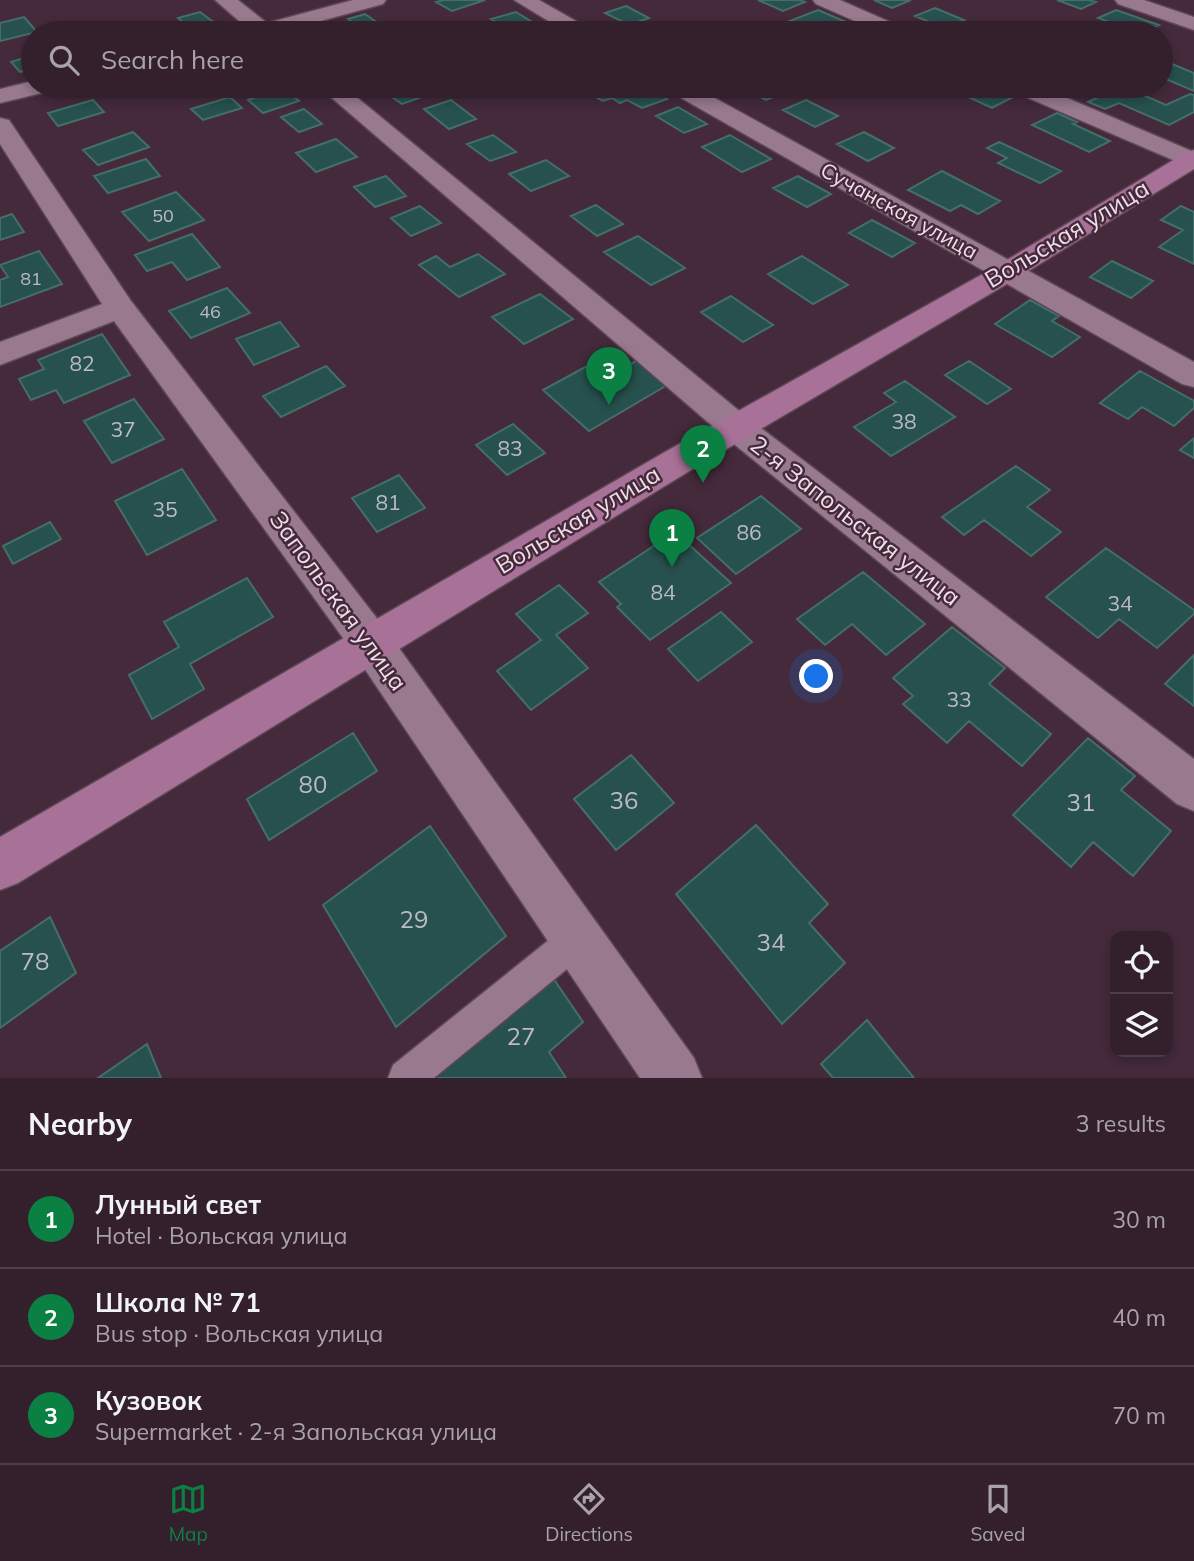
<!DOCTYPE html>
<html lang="en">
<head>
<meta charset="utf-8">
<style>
	body { margin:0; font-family:Mulish,sans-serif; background:#3e2d38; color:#f1f3f6 }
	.controls { position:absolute; right:21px; bottom:21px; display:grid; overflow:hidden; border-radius:14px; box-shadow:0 4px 10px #0003 }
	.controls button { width:63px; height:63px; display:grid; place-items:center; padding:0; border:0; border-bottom:2px solid #4e3e48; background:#33202c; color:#f1f3f6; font:35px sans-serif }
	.you { position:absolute; left:817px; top:677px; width:24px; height:24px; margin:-18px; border:5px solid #fff; border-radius:50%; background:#1a73e8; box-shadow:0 0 0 10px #1a73e833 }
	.badge { display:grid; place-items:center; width:46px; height:46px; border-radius:50%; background:#0b8043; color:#fff; font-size:23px; font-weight:700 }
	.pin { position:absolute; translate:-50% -58px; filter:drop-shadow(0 2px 4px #0008) }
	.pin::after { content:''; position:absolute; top:37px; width:24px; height:21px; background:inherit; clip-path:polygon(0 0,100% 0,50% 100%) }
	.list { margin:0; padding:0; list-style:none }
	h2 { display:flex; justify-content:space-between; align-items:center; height:91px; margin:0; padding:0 28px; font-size:30px }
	h2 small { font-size:23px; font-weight:400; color:#a9a3a9 }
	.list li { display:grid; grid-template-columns:46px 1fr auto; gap:21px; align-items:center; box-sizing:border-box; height:98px; padding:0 28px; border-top:2px solid #4e3e48 }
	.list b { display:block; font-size:26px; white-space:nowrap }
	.list p { margin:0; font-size:23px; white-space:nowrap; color:#a9a3a9 }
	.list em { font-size:23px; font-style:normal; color:#a9a3a9 }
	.icon { flex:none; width:38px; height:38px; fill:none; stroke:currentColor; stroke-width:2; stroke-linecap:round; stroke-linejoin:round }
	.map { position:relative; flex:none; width:1194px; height:1078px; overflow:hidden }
	.search { position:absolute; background:#33202c; box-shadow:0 4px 10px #0003; left:21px; right:21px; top:21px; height:77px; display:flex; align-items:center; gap:18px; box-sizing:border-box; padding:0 24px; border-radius:38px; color:#a9a3a9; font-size:26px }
	.sheet { height:385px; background:#33202c }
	nav { display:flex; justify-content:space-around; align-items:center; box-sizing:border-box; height:98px; border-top:2px solid #4e3e48; background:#33202c; font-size:19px; color:#a9a3a9 }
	nav a { display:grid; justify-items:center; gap:4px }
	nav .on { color:#0b8043 }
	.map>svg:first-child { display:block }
</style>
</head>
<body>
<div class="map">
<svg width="1194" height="1078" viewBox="0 0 1194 1078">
	<rect width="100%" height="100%" fill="#442a3b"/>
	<path fill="#27514e" stroke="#446e6a" stroke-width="2" d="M444,0H485L452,11L436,2Z
		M758,0H800L805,2L783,11Z
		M874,0H911L892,8Z
		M1057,0H1089L1096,2L1081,9Z
		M626,6L649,18L629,25L605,13Z
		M935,8L964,20L944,28L915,16Z
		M818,10L846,22L826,30L811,23L793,29L782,24Z
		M1116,10L1159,25L1139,33L1098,18Z
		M200,12L212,21L190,28L178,18Z
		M516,12L537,25L513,32L491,19Z
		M365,14L388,30L376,33H327L356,25L348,19Z
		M24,17L37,32L0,41V23Z
		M663,26L678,33H642Z
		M33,55V69L20,72L11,62Z
		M1172,64L1194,73V91L1161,77V70Z
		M375,86H441L445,89L402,104Z
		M611,86H644L667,99L642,108L627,100L620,103L612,98L603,101L590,94Z
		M750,86H778L788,91L766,100L743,88Z
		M962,86H991L1015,96L992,108L953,90Z
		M1122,86L1166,105L1190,94L1194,95V112L1169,125L1119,103L1105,109L1088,102Z
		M283,88L299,101L263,113L248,100Z
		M230,97L242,108L203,120L191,109Z
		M93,100L104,112L58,126L48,113Z
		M451,100L476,119L449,129L424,109Z
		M806,100L838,116L815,127L783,110Z
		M678,107L707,124L684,133L656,116Z
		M304,109L322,124L299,132L281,117Z
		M1057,113L1077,122L1073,124L1110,141L1089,152L1032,125Z
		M133,132L149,147L98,165L83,150Z
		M864,132L894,148L868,161L837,144Z
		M493,135L516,152L490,161L467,144Z
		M730,135L771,159L742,172L702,147Z
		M336,139L357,157L316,172L296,153Z
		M999,142L1061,171L1040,183L998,163L1007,158L987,148Z
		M146,159L160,176L108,193L94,176Z
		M546,160L569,176L531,191L509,174Z
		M942,171L1000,201L978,214L961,205L950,211L908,190Z
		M386,176L406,196L375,207L354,187Z
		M798,176L831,194L807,207L773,188Z
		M176,192L204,220L149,241L122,212Z
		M596,205L623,224L597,236L571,216Z
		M420,206L441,223L411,236L391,218Z
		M1181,206L1194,212V264L1159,247L1183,230L1161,220Z
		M12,214L24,232L0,240V218Z
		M872,220L915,243L892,257L849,233Z
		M192,234L220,267L187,280L172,262L147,271L135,255Z
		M638,236L685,268L651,285L604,252Z
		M39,251L62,284L0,307V280L8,277L0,265Z
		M478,254L505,274L459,297L419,265L436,256L450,267Z
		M802,256L848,285L813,304L768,274Z
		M1112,261L1153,281L1131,298L1090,277Z
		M227,288L250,313L191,338L169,311Z
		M540,294L573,319L524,344L492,317Z
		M731,296L773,325L743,342L701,312Z
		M1030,300L1059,316L1052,321L1080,337L1052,357L995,324Z
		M280,322L299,346L254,365L236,339Z
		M102,334L130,375L64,403L56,390L31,400L19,379L44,369L38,360Z
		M600,359L616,372L638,360L669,384L589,431L543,390Z
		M969,361L1011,389L987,404L945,375Z
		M326,366L345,386L281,417L263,396Z
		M1140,371L1194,401V408L1174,426L1142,407L1128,419L1100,403Z
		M905,381L955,417L891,456L854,427L896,402L884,393Z
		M134,399L164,439L112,463L84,421Z
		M513,424L545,453L507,475L476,445Z
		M1194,438V458L1180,450Z
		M1016,466L1050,490L1027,507L1061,532L1031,556L984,520L964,535L942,517Z
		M182,469L216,520L147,555L115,501Z
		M399,475L425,508L377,532L352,498Z
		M761,496L801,529L736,574L697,538Z
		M50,522L61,539L13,564L3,546Z
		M675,532L731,583L650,640L617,607L621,604L599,582Z
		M1106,548L1194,610V614L1157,648L1119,619L1098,638L1046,597Z
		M863,572L925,624L886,655L852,624L825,645L797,619Z
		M247,578L273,617L190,664L204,689L152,719L129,675L179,647L164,622Z
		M559,585L588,613L556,635L588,668L531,710L497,671L541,640L516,614Z
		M721,612L752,642L698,681L668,649Z
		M952,627L1005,668L989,684L1051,734L1022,766L969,721L947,743L903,704L913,696L893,678Z
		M1194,655V706L1165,684Z
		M353,733L377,771L269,840L247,799Z
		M1088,738L1135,776L1121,790L1171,831L1133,876L1093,842L1071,867L1013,815Z
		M631,755L674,803L616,850L574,799Z
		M756,825L828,904L809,923L845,963L782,1024L676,894Z
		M430,826L506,936L396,1027L323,905Z
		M50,917L76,973L0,1028V951Z
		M551,975L583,1022L549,1052L566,1078H425Z
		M867,1020L914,1078H833L821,1064Z
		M147,1044L161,1078H98Z"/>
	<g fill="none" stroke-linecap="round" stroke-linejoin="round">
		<g stroke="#5c4755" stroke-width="3">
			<path id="lane" d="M577,922L589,927L594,939L589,951L434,1078H388L393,1065L565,927Z"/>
		</g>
		<g stroke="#5c4755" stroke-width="3">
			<path id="street" d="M215,0H238L267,23L353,0H386L383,4L277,33H242L247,28Z
				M514,0H539L590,29L594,33H568Z
				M813,0H840L906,29L910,33H882L816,4Z
				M1115,0H1144L1194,17V30L1118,4Z
				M33,81V86H53L50,91L0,103V89Z
				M318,86H343L748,418L1194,759V811L1177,804L724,436Z
				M666,86H693L1194,362V387L1182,384L669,91Z
				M1009,86H1039L1194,152V169L1012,91Z
				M0,118L9,120L131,301L386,630L694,1058L702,1078H640L356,656L114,321L0,365V342L102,304L0,144Z"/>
		</g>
		<g stroke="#5c4755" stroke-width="3">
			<path id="secondary" d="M1194,150V169L1017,278L691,470L18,883L0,890V837L665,452L997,266L1185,153Z"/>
		</g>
		<use href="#lane" fill="#98798d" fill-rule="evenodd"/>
		<use href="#street" fill="#98798d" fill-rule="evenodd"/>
		<use href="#secondary" fill="#a87197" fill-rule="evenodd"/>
	</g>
	<g text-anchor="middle" stroke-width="5" stroke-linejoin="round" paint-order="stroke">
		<g font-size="18" fill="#bdbac2">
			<text x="163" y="222">50</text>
			<text x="31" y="285">81</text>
			<text x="210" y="318">46</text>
		</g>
		<g font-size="21" fill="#efdde8" stroke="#442a3b">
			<text transform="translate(899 211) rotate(29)" y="7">Сучанская улица</text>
		</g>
		<g font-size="21" fill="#bdbac2">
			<text x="82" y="371">82</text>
			<text x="904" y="429">38</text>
			<text x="123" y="437">37</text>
			<text x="510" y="456">83</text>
			<text x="388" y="510">81</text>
			<text x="165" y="517">35</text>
			<text x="749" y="540">86</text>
			<text x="663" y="600">84</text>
			<text x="1120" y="611">34</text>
			<text x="959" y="707">33</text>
		</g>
		<g font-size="24" fill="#efdde8" stroke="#442a3b">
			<text transform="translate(1067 234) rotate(-31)" y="8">Вольская улица</text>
			<text transform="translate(578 520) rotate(-31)" y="8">Вольская улица</text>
			<text transform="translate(855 521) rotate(38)" y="8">2-я Запольская улица</text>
			<text transform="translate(338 601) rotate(54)" y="8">Запольская улица</text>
		</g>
		<g font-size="24" fill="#bdbac2">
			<text x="313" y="793">80</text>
			<text x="624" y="809">36</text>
			<text x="1081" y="811">31</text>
			<text x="414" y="928">29</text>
			<text x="771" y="951">34</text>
			<text x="35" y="970">78</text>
			<text x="521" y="1045">27</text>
		</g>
	</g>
</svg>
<div class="controls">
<button><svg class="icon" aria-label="locate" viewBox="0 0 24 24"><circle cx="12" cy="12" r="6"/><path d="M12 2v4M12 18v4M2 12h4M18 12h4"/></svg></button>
<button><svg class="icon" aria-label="layers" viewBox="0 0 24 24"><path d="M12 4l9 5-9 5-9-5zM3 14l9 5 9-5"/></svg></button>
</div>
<div class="you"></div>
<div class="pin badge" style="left:672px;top:567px">1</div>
<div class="pin badge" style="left:703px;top:483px">2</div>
<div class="pin badge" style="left:609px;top:405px">3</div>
<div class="search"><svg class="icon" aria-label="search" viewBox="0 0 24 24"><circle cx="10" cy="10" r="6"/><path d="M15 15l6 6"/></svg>Search here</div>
</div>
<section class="sheet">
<h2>Nearby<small>3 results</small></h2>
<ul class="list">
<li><span class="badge">1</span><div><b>Лунный свет</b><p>Hotel · Вольская улица</p></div><em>30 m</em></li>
<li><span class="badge">2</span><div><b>Школа № 71</b><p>Bus stop · Вольская улица</p></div><em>40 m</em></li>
<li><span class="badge">3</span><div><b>Кузовок</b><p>Supermarket · 2-я Запольская улица</p></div><em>70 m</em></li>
</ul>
</section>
<nav>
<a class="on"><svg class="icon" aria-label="map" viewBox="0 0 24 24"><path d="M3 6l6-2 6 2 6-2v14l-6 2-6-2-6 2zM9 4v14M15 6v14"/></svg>Map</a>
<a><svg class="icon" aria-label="directions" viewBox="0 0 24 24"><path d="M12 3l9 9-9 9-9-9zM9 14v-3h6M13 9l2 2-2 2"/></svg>Directions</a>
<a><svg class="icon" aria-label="saved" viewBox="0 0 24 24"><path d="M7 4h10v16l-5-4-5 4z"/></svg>Saved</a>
</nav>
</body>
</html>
